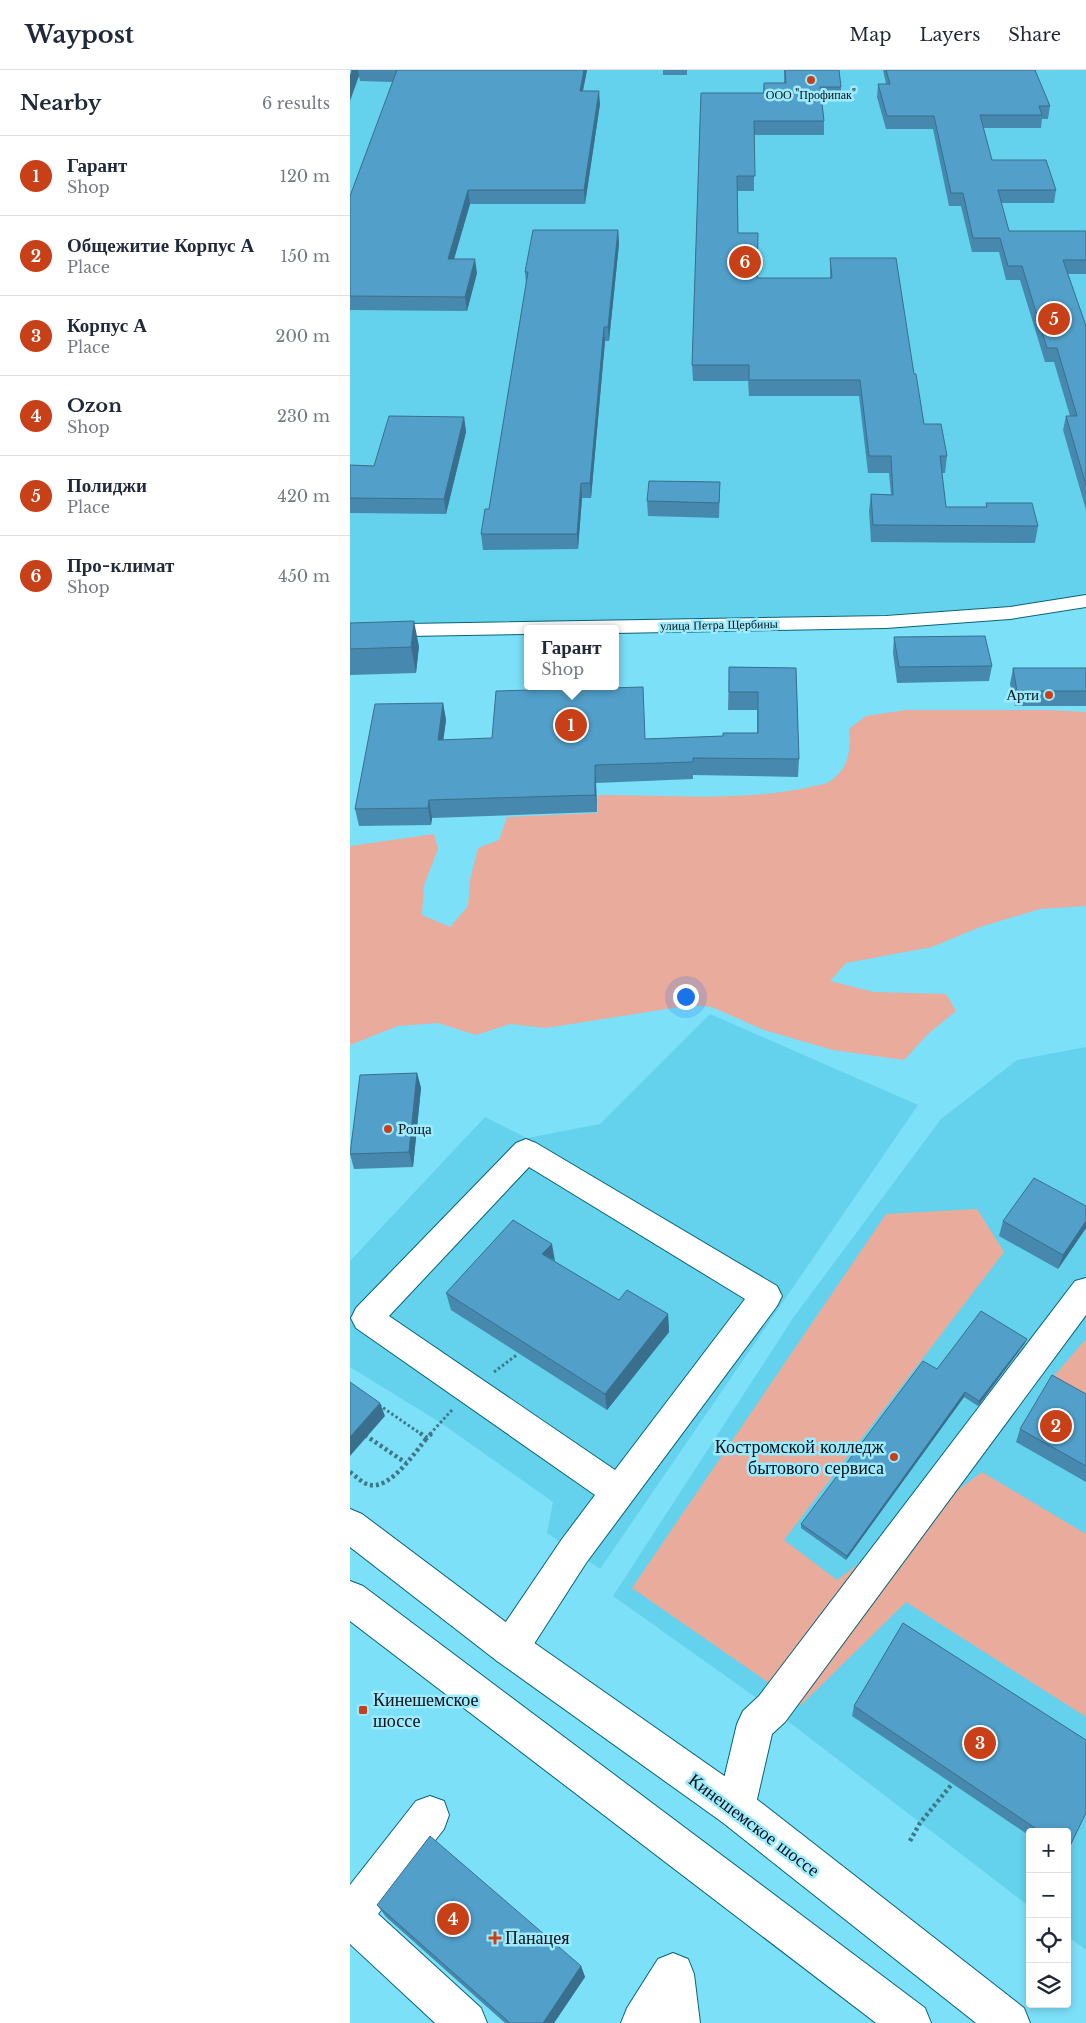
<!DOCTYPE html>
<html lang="en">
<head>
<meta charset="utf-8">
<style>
	body { margin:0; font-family:"Libre Baskerville",serif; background:#f6f6f7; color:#1f2937 }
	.controls { position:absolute; right:15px; bottom:15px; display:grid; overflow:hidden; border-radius:5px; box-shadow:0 2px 8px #0003 }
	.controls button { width:45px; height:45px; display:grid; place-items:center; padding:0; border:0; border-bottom:1px solid #e0e1e3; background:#fff; color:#1f2937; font:25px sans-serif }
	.you { position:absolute; left:335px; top:926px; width:18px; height:18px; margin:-12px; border:4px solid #fff; border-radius:50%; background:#1a73e8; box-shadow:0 0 0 8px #1a73e833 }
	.badge { display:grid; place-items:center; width:32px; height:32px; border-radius:50%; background:#c84018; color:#fff; font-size:16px; font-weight:700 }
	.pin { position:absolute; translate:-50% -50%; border:2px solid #fff; box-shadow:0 1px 5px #0006 }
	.popup { position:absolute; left:174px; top:555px; width:95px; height:65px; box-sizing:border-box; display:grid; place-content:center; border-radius:5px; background:#fff; filter:drop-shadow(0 1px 4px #0005); font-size:16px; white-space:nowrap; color:#747a83 }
	.popup b { font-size:19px; color:#1f2937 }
	.popup::after { content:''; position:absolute; left:50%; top:100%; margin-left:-10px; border:10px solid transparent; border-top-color:#fff }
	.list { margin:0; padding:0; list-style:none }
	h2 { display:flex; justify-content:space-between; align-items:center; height:65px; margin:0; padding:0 20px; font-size:21px }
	h2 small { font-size:16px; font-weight:400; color:#747a83 }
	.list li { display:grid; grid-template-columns:32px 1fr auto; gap:15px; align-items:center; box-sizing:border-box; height:80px; padding:0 20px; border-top:1px solid #e0e1e3 }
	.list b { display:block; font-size:19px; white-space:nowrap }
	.list p { margin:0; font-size:16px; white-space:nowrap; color:#747a83 }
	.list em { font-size:16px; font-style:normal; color:#747a83 }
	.icon { flex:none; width:28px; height:28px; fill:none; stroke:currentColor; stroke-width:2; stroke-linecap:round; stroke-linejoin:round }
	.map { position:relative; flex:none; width:736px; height:1953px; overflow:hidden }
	header { display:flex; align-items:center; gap:30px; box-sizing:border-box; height:70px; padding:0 25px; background:#fff; border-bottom:1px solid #e0e1e3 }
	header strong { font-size:24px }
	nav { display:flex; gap:28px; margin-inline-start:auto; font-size:18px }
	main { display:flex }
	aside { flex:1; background:#fff }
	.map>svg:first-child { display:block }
</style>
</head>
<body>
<header>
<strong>Waypost</strong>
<nav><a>Map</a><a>Layers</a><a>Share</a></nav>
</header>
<main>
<aside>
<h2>Nearby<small>6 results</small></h2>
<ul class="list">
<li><span class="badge">1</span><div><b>Гарант</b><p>Shop</p></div><em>120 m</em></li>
<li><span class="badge">2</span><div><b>Общежитие Корпус А</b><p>Place</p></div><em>150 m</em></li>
<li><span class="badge">3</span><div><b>Корпус А</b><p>Place</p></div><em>200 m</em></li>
<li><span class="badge">4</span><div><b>Ozon</b><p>Shop</p></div><em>230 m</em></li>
<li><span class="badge">5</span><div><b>Полиджи</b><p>Place</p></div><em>420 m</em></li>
<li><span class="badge">6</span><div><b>Про-климат</b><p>Shop</p></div><em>450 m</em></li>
</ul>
</aside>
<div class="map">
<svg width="736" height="1953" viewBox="0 0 736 1953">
	<rect width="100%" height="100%" fill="#7ce0f9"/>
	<path fill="#64d2ec" d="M0,0H736V526L658,537L529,545L0,555Z
		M360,944L568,1035L250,1499L197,1463L203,1432L91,1353L0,1297V1191L135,1047L177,1068L250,1054Z
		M736,977V1880L717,1866V1762H680V1837L422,1639L263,1526L443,1248L591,1049L667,990Z"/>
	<path fill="#e9ab9b" d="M556,640H699L736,642V836L690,839L630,857L582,877L496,893L480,911L524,922L596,924L606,941L578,964L554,990L483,980L414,960L362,937L342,935L196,958L160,954L126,965L88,953L48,956L0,975V776L84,764L88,779L74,815L72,845L100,857L118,836L120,810L128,778L149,770L157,747L248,743V725C318,725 392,732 460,717C466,715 474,715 479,712C499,698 501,682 499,659L516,646Z
		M627,1139L654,1182L434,1470L487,1510L632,1402L736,1464V1647L556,1532L451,1635L282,1518L536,1144Z
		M736,1269V1326L702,1308Z"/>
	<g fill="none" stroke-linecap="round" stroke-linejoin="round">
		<g stroke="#086375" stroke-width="2">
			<path id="minor" d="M736,525V537L660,549L536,558L265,563V559H177V564L0,567V555L536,546L660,537Z
				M176,1069L186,1073L427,1216L432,1226L427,1236L236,1493L173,1591L160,1596L147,1591L142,1578L147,1565L212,1469L245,1425L6,1258L1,1248L6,1238L166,1073ZM179,1097L395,1229L265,1400L39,1246Z
				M736,1208V1245L435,1652L422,1664L405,1738L400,1752L386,1757L372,1752L367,1738L387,1654L393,1641L409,1626L725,1211Z
				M80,1726L94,1731L99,1745L94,1759L28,1844L131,1938L137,1953H85L0,1874V1815L66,1731Z
				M323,1883L338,1889L344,1904L350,1953H271L277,1938L308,1889Z"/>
		</g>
		<g stroke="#086375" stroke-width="2">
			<path id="major" d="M0,1439L12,1444L173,1565L400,1724L674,1938L680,1953H626L372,1752L147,1591L0,1477Z
				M0,1511L13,1516L575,1938L581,1953H526L0,1551Z"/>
		</g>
		<path stroke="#3e7887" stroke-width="3" stroke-dasharray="2.5 2.5" stroke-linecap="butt" d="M144,1302L168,1284
			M29,1335L71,1364
			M80,1364L102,1340"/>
		<path stroke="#3e7887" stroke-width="4.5" stroke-dasharray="3 3" stroke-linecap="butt" d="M70,1363L77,1368L82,1363
			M15,1365L56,1393
			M0,1402C6,1406 13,1414 20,1415C41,1419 65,1382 77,1368
			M560,1771L570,1753L602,1714"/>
		<use href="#minor" fill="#fff" fill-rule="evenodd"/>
		<use href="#major" fill="#fff" fill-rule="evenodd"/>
	</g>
	<path fill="#4789ae" d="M0,0H237L233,21L250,34L235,134H120L104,189L127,203L117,241L0,240V126L43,12L10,11L9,6Z
		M313,0H337V5H313Z
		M434,0H489L491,17V31H472L474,51V65H404V121H387L388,163L407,208H480V188L564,304L574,354L597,386L595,403H592L596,437H636V433L688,456L685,473L521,472L519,441L521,424L541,425L539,403H518L509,326H399L398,311H343L342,295L351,23H413L414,13H434Z
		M533,0H685L700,36L698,49H692L691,58H633L642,90L706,120L704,133H651L659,161H736V204H718L736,256V440L713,360L716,346H720L704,292H695L670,210H656L649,182H622L611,136H599L583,59H536L527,27L528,14H536Z
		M268,160L269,174L259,271H255L241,428H232L228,479L133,480L131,464L139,439L176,214L175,202Z
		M114,347L116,362L96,444L0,443V395L24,396Z
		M370,412L369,448L298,446L297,431Z
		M0,553L69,576L66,603L0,605Z
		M544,567L642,596L639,611L547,613L543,583Z
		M379,597L446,598L449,689L448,707L343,705V709L246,713L247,742L82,748L81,755L9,756L5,739L93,633L96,650L93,670L295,669L373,666L407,663V640H378Z
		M663,598H736V636H665L660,614Z
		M67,1003L71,1018L63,1097L4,1099L0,1084Z
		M736,1136V1158L708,1199L649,1166L653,1151Z
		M204,1191L269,1230L318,1244L319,1262L257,1340L101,1240L96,1223Z
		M675,1273L628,1336L614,1327L496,1490L451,1458V1454L587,1299Z
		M736,1324V1412L666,1372L670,1359Z
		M553,1553L736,1670V1743L717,1781V1762H680V1766L502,1646L504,1636Z
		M27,1835L231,1896L235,1907L204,1953H155L36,1847Z"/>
	<path fill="#396f8d" d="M2,0H8L9,6L0,31V5Z
		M234,0H237L230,34V21Z
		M249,21L250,34L235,134L234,120Z
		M118,120L120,134L100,203L98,189Z
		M268,160L269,174L259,271L258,257Z
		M125,189L127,203L117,241L115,227Z
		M254,257L255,271L241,428L240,413Z
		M114,347L116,362L96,444L94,429Z
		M231,413L232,428L228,479L227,464Z
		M64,551L69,576L66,603L61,577Z
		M93,633L96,650L91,688L88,670Z
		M245,695L246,713L247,742L245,725Z
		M79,730L82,748L81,755L78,738Z
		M67,1003L71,1018L63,1097L59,1082Z
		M736,1151V1158L708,1199L713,1185Z
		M202,1174L205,1191L192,1184Z
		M318,1244L319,1262L257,1340L255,1324Z
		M677,1269L675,1273L628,1336L629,1331Z
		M615,1322L614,1327L496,1490L497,1486Z
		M30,1333L35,1346L0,1386V1367Z
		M231,1896L235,1907L204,1953H193Z"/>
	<path fill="#529fca" stroke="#396f8d" d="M47,0H234L230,21H249L234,120H118L98,189H125L115,227L0,226V126Z
		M435,0H489L491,17H470L474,51H404L405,106H387L388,163H408L407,208H482L480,188H546L564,304H566L574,354H591L597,386H590L596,437H637L636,433H682L688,456L523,455L521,424L543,425L541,386H519L510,310H399V295H342L351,23H414V13H436Z
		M536,0H685L700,36H689L692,45H630L642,90H696L706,120H648L659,161H736V190H713L736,256V415L716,346H727L707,278H697L672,196H658L650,168H623L613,123H601L584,46H537L528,14H540Z
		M183,160H268L258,257H254L240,413H231L227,464H131L135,439H139L178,202H175Z
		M39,346L114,347L94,429L0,428V395L24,396Z
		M299,411L370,412L369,433L297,431Z
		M64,551L61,577L0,579V553Z
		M635,566L642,596L549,597L544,567Z
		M379,597L446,598L449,689L343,688V692L245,695V725L79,730L78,738L5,739L25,634L93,633L88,670L142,668L146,621L293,617L295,669L373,666V663H408V622H379Z
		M663,598H736V621H667Z
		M67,1003L59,1082L0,1084L10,1005Z
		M684,1108L736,1136V1151L713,1185L653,1151Z
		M163,1150L202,1174L192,1184L269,1230L277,1220L318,1244L255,1324L96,1223Z
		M631,1241L677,1269L629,1331L615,1322L497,1486L451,1454L573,1291L587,1299Z
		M702,1305L736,1324V1396L670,1359Z
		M0,1312L30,1333L0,1367Z
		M553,1553L736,1670V1743L718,1780H717V1762H691L504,1636Z
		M80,1766L231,1896L193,1953H160L27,1835Z"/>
	<g fill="#c84018" stroke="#9eebfe" stroke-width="2">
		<circle cx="461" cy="10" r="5"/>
		<circle cx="699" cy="625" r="5"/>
		<circle cx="38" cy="1059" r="5"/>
		<circle cx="544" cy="1387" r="5"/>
		<rect x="8" y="1635" width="10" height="10" rx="2.5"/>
		<path d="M142.5 1860.5h5v5h5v5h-5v5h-5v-5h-5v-5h5z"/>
	</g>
	<g text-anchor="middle" stroke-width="5" stroke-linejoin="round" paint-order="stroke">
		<g font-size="12" fill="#001015" stroke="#9eebfe">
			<text x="461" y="29">ООО "Профипак"</text>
		</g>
		<g font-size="12" fill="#001015" stroke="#9eebfe">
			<text transform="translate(369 555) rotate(-1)" y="4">улица Петра Щербины</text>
		</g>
		<g font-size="15" fill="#001015" stroke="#9eebfe" text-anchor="end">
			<text x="689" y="630">Арти</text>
			<text x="48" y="1064" text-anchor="start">Роща</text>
		</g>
		<g font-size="18" fill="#001015" stroke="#9eebfe" text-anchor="start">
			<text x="534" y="1383" text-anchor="end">Костромской колледж<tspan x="534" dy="21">бытового сервиса</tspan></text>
			<text x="23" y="1636">Кинешемское<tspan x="23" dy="21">шоссе</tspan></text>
			<text x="155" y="1874">Панацея</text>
		</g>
		<g font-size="18" fill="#001015" stroke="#9eebfe">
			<text transform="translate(404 1755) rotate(37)" y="6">Кинешемское шоссе</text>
		</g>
	</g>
</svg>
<div class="controls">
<button>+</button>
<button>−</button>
<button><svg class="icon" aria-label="locate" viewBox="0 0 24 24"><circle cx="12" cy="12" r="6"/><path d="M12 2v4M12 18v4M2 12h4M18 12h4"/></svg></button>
<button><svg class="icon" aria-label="layers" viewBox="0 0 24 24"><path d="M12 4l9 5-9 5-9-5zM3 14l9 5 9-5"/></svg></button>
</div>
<div class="you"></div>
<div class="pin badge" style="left:221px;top:655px">1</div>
<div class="popup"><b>Гарант</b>Shop</div>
<div class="pin badge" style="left:706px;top:1356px">2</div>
<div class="pin badge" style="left:630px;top:1673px">3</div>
<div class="pin badge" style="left:103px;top:1849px">4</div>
<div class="pin badge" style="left:704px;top:249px">5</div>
<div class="pin badge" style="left:395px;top:192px">6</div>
</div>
</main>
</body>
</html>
